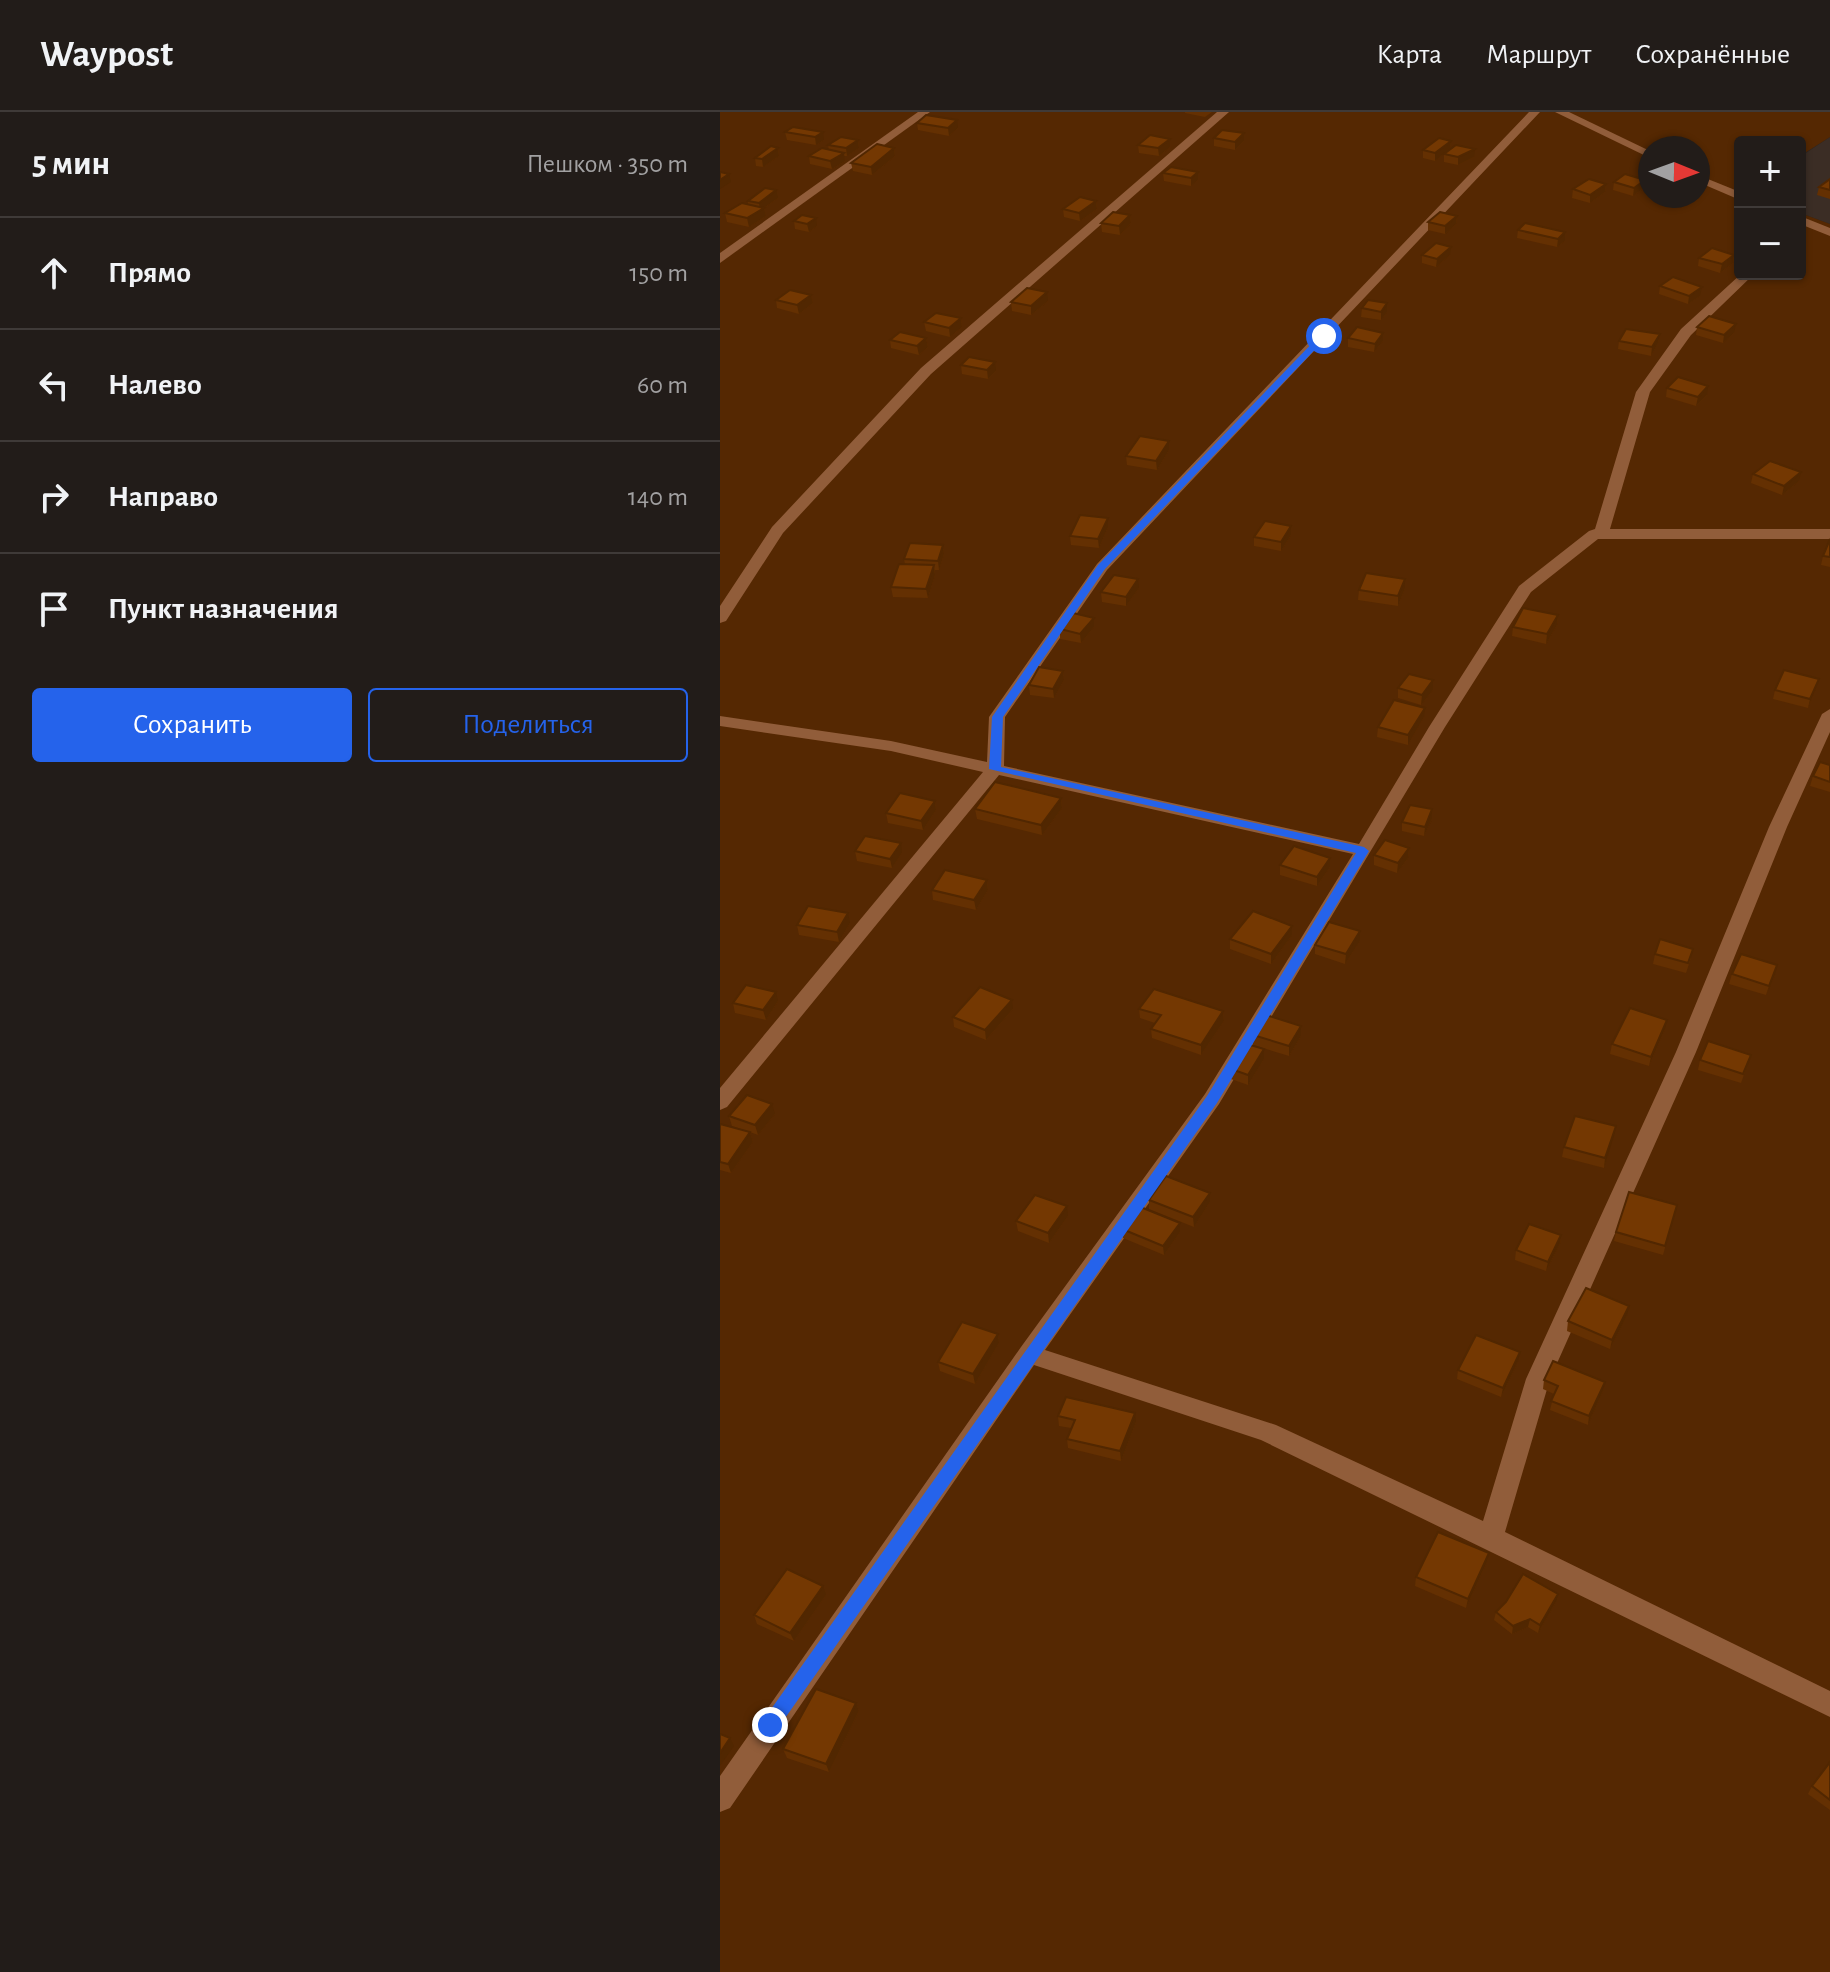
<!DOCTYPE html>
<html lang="ru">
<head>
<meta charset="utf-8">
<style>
	body { margin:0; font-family:"Alegreya Sans",sans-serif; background:#2e2926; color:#f1f3f6 }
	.controls { position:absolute; right:24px; top:24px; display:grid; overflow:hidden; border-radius:8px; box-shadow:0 2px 6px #0004 }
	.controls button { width:72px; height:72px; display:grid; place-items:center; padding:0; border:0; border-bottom:2px solid #3f3a38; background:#221c19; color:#f1f3f6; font:40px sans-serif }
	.compass { position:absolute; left:918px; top:24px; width:72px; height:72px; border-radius:50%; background:#221c19; box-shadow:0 2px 6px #0004; rotate:91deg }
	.stop { position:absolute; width:24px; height:24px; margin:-18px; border:6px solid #2563eb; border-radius:50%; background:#fff }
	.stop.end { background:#2563eb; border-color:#fff; box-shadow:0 2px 8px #0008 }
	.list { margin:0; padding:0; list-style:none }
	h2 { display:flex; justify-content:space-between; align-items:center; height:104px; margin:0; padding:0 32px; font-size:34px }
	h2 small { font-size:26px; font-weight:400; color:#a2a1a2 }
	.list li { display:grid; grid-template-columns:52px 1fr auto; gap:24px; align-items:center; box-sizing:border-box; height:112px; padding:0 32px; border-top:2px solid #3f3a38 }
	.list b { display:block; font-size:30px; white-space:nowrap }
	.list em { font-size:26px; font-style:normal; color:#a2a1a2 }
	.actions { display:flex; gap:16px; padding:24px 32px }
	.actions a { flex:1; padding:18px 0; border:2px solid #2563eb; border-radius:8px; text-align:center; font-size:28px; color:#2563eb }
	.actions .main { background:#2563eb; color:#fff }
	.icon { flex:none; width:44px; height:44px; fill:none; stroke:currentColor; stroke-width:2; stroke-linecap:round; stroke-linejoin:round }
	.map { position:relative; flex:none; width:1110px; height:1860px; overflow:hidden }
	header { display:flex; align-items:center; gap:48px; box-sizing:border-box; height:112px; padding:0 40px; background:#221c19; border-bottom:2px solid #3f3a38 }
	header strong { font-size:38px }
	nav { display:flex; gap:44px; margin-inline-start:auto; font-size:28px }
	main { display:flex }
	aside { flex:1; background:#221c19 }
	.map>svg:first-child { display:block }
	.built { fill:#3b2d25 }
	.green { fill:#552802; fill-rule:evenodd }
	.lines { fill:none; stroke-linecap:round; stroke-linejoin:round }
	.minor { fill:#915d3a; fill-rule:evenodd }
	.wall { fill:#643002 }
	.shaded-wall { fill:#512701 }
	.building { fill:#743802; stroke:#512701; stroke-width:2 }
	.route { fill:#2563eb }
</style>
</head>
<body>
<header>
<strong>Waypost</strong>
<nav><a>Карта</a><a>Маршрут</a><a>Сохранённые</a></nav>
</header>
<main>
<aside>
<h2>5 мин<small>Пешком · 350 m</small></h2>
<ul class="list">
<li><svg class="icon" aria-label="ahead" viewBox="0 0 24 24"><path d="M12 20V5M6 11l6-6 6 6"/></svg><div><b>Прямо</b></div><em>150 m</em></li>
<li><svg class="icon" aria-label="left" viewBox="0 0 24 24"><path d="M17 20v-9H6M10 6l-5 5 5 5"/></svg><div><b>Налево</b></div><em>60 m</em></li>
<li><svg class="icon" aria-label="right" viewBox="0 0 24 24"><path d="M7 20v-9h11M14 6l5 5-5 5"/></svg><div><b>Направо</b></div><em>140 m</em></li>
<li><svg class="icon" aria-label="arrive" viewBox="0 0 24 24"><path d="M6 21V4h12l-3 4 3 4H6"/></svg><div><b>Пункт назначения</b></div></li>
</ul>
<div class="actions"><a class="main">Сохранить</a><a>Поделиться</a></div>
</aside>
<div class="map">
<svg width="1110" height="1860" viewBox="0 0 1110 1860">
	<rect width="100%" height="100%" fill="#2d2621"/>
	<!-- built -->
	<path class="built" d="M1110,25V112L1080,101V45Z"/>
	<!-- green -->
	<path class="green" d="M0,0H1110V25L1080,44V30H1020V162H1080V101L1110,112V1860H0ZM930,36H978V84H930Z"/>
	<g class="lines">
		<!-- minor -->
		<g class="minor">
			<path d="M198,0H210L0,151V141Z"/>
			<path d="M497,0H509L211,262L63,421L6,509L0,511V494L52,415L201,256Z"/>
			<path d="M809,0H820L387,458L285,605L284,654L639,732L709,615L799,474L869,419L875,417L916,280L961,217L1021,162H1034L971,223L930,280L890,417H1110V427H878L811,480L725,615L499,992L325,1238L556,1313L763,1409L806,1267L956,940L1049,715L1102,602L1110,597V620L1067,715L976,940L830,1267L785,1420L1110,1579V1605L541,1328L314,1253L10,1696L0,1700V1664L301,1235L485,982L633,742L279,663L7,995L0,998V976L263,660L171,639L0,614V604L171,629L267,650L269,605L377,452Z"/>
			<path d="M835,0H849L930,39V46Z"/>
			<path d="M978,63L1020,80V88L978,70Z"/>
			<path d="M1080,104L1110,116V124L1080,112Z"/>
		</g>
	</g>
	<!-- wall -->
	<g class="wall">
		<path d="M465,0H492L485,5L465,1Z"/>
		<path d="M197,11L238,16L229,24L198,18Z"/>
		<path d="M73,15L104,28L96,33L67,28L65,20Z"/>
		<path d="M494,26L524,29L515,38L494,34Z"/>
		<path d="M450,27V35L439,44L419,41L418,33Z"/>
		<path d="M138,28L139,36L127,44H124L125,49L112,57L90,52L89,44L109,38L108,33Z"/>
		<path d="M731,29L730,37L715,49L703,46V38Z"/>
		<path d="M58,36L59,44L43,55L36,54L35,46Z"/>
		<path d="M174,36L175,44L152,63L133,59L131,51Z"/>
		<path d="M724,42L754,45L738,53L724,50Z"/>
		<path d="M478,60V68L471,74L444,69L443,61Z"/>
		<path d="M1110,67V87L1097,83L1099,75Z"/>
		<path d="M894,70L924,76L913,84L893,78Z"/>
		<path d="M886,72L885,80L870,91L852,86L853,77Z"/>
		<path d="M58,86L44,96L46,104L29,115L7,110L5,101L28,92V89Z"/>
		<path d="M376,89L377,97L360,109L344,105L343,97Z"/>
		<path d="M410,103L411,111L400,123L382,120L381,111Z"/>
		<path d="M737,104L736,112L725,122L708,118V110Z"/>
		<path d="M74,109L97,114L89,120L75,117Z"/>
		<path d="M798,118L845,129L837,135L797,126Z"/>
		<path d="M702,143H730L716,155L702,151Z"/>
		<path d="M1014,143L1013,151L1000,161L978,154L979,146Z"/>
		<path d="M940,174L980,184L968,192L939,182Z"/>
		<path d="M91,183L93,191L79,202L57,196L56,188Z"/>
		<path d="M328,189L311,203L292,199L291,190Z"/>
		<path d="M642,196L667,200L661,208L641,205Z"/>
		<path d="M241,206L242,215L230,225L206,219L204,210Z"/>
		<path d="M977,215L1014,221L1003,231L976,223Z"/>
		<path d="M663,221V229L654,240L628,235V226Z"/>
		<path d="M940,222L938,231L931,244L898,237L899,229Z"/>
		<path d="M206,226L208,235L199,243L171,236L170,228Z"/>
		<path d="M241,253L276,259L268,267L242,262Z"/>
		<path d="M947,276L987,283L976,294L946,285Z"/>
		<path d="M449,329V338L437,358L407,353L406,344Z"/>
		<path d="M1033,362L1079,369L1062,383L1031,371Z"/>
		<path d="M571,414V423L561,439L534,434V425Z"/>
		<path d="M388,415L379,436L351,433L350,424Z"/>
		<path d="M1110,427V455L1101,453L1103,444Z"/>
		<path d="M223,433L224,442L219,458H215V463L208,486L173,485L171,475L185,452L184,447Z"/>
		<path d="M685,467V476L678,494L638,488L639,478Z"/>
		<path d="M419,476L406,494L382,490L381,480Z"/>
		<path d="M838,503L837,513L826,532L792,524L793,515Z"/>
		<path d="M374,506V515L361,531L340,527V517Z"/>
		<path d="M343,559L344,568L334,586L310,583L309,573Z"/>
		<path d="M1099,567L1096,576L1088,596L1053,587L1055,578Z"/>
		<path d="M713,568V578L701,593L678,586V576Z"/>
		<path d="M704,605L688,633L657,625L658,615Z"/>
		<path d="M1110,653V680L1090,674L1093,664Z"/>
		<path d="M341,686L342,696L322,723L257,707L255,697Z"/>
		<path d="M215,689L216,698L203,718L168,711L166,701Z"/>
		<path d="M712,707L704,724L682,719V710Z"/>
		<path d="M689,736L688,746L677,761L654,753V743Z"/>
		<path d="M135,739L182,741L172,756L137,749Z"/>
		<path d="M610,746V755L597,774L560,763V753Z"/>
		<path d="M267,768L268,778L256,798L213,788L212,778Z"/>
		<path d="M130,811L119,830L79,823L77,813Z"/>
		<path d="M572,814V823L551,852L510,837V827Z"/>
		<path d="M640,819V829L625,852L595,842V833Z"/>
		<path d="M935,842L971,846L966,861L933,852Z"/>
		<path d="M1012,862L1055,863L1046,883L1009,872Z"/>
		<path d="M58,889L46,908L15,901L13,891Z"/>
		<path d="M293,897L266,928L234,915L233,905Z"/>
		<path d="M419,897L503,899L504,909L481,943L432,926L431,917L435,911L420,906Z"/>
		<path d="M581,914V924L569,944L533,933V923Z"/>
		<path d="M945,917L929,954L890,942L892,932Z"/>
		<path d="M1031,943L1021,971L978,958L980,948Z"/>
		<path d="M544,947L528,973L511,967V957Z"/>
		<path d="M55,1002L38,1023L30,1020L33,1030L11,1061L0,1058V1012L30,1020L12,1014L9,1004Z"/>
		<path d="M896,1014L884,1056L842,1045L844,1035Z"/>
		<path d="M429,1088L490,1090L474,1115L429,1097Z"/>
		<path d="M957,1093L943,1143L894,1129L896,1120Z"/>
		<path d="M348,1104L329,1131L298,1119L296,1109Z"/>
		<path d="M460,1111V1120L444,1143L403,1126L402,1117Z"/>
		<path d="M841,1123L840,1132L826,1159L795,1148L796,1138Z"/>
		<path d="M907,1204L890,1237L847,1219L848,1209Z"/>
		<path d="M278,1222L279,1231L255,1272L220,1259L218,1250Z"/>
		<path d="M798,1250L781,1285L737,1267L738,1258Z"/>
		<path d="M824,1268L885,1270L883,1279L868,1313L830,1298L834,1282L823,1277Z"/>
		<path d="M338,1304L416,1310L401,1349L348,1336L347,1327L351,1316L339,1314Z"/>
		<path d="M769,1441L767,1450L746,1496L695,1474L696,1465Z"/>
		<path d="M106,1483L74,1529L37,1512L34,1503Z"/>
		<path d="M836,1490L818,1521L808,1515L792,1522L774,1508L776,1500Z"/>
		<path d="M136,1591L139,1599L109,1660L67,1646L63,1637Z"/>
		<path d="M1110,1650V1698L1088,1682L1092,1674Z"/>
	</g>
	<!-- shaded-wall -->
	<g class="shaded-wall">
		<path d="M237,8L238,16L229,24L228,16Z"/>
		<path d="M103,20L104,28L96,33L95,25Z"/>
		<path d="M524,21V29L515,38V30Z"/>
		<path d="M450,27V35L439,44L438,36Z"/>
		<path d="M138,28L139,36L127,44L126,36Z"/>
		<path d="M731,29L730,37L715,49V41Z"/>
		<path d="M58,36L59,44L43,55L42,47Z"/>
		<path d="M174,36L175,44L152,63L151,55Z"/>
		<path d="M755,37L754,45L738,53V45Z"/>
		<path d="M124,41L125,49L112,57L110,49Z"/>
		<path d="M478,60V68L471,74V66Z"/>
		<path d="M9,62L11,70L0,77V68Z"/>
		<path d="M925,68L924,76L913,84L914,76Z"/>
		<path d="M886,72L885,80L870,91V83Z"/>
		<path d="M56,78L58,86L44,96L46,104L29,115L27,106L40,98L39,91Z"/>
		<path d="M376,89L377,97L360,109L359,101Z"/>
		<path d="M410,103L411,111L400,123L399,114Z"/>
		<path d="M737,104L736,112L725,122V114Z"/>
		<path d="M96,106L97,114L89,120L87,112Z"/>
		<path d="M845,120V129L837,135L838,127Z"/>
		<path d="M731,135L730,143L716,155L717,147Z"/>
		<path d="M1014,143L1013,151L1000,161L1002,152Z"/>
		<path d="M982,175L980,184L968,192L969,184Z"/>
		<path d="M327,180L328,189L311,203V194Z"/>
		<path d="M91,183L93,191L79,202L77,193Z"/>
		<path d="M667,191V200L661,208V200Z"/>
		<path d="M241,206L242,215L230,225L229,216Z"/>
		<path d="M1016,212L1014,221L1003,231L1004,223Z"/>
		<path d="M663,221V229L654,240L655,232Z"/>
		<path d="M940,222L938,231L931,244L932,235Z"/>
		<path d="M206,226L208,235L199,243L197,234Z"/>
		<path d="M275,250L276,259L268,267L267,258Z"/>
		<path d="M988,274L987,283L976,294L978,285Z"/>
		<path d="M449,329V338L437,358L436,349Z"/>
		<path d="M1081,360L1079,369L1062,383L1064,374Z"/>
		<path d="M388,406V415L379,436L378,427Z"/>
		<path d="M571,414V423L561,439V430Z"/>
		<path d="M223,433L224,442L219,458L218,449Z"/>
		<path d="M214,453L215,463L208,486L206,477Z"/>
		<path d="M418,467L419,476L406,494V485Z"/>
		<path d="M685,467V476L678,494V484Z"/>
		<path d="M838,503L837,513L826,532L827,522Z"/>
		<path d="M374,506V515L361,531L360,522Z"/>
		<path d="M343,559L344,568L334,586L333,577Z"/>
		<path d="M1099,567L1096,576L1088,596L1090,587Z"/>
		<path d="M713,568V578L701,593L702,583Z"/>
		<path d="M705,596L704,605L688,633V623Z"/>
		<path d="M341,686L342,696L322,723L321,713Z"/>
		<path d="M215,689L216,698L203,718L201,709Z"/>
		<path d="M712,697V707L704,724L705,715Z"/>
		<path d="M181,731L182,741L172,756L170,747Z"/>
		<path d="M689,736L688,746L677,761L678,751Z"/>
		<path d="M610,746V755L597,774V765Z"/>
		<path d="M267,768L268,778L256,798L254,788Z"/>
		<path d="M128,801L130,811L119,830L117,820Z"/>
		<path d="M572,814V823L551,852V842Z"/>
		<path d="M640,819V829L625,852L626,842Z"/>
		<path d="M1057,853L1055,863L1046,883L1049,874Z"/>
		<path d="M56,880L58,889L46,908L43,898Z"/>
		<path d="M292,888L293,897L266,928L265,918Z"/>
		<path d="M503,899L504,909L481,943V933Z"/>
		<path d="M947,908L945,917L929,954L931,945Z"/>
		<path d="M581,914V924L569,944V934Z"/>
		<path d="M544,937V947L528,973V963Z"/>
		<path d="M52,992L55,1002L38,1023L35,1013Z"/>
		<path d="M896,1014L894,1024L884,1056L885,1046Z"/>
		<path d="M30,1020L33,1030L11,1061L8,1052Z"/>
		<path d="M490,1081V1090L474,1115L473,1105Z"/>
		<path d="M347,1094L348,1104L329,1131L328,1121Z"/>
		<path d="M460,1111V1120L444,1143L443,1134Z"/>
		<path d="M841,1123L840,1132L826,1159L828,1150Z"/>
		<path d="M909,1194L907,1204L890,1237L892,1228Z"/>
		<path d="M278,1222L279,1231L255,1272L253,1262Z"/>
		<path d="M800,1240L798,1250L781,1285L783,1276Z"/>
		<path d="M885,1270L883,1279L868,1313L869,1304Z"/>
		<path d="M415,1301L416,1310L401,1349L400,1339Z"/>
		<path d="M769,1441L767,1450L746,1496L748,1487Z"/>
		<path d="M103,1474L106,1483L74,1529L70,1521Z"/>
		<path d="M838,1482L836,1490L818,1521L820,1513Z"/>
		<path d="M810,1507L808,1515L792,1522L793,1514Z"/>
		<path d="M136,1591L139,1599L109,1660L106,1652Z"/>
		<path d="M10,1626L14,1634L0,1654V1641Z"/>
	</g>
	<!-- building -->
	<g class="building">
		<path d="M206,3L237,8L228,16L197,11Z"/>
		<path d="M73,15L103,20L95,25L65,20Z"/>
		<path d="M502,18L524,21L515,30L494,26Z"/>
		<path d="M430,23L450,27L438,36L418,33Z"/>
		<path d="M121,25L138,28L126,36L108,33Z"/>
		<path d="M719,26L731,29L715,41L703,38Z"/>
		<path d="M157,32L174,36L151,55L131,51Z"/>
		<path d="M736,33L755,37L738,45L724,42Z"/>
		<path d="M51,34L58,36L42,47L35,46Z"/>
		<path d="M102,36L124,41L110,49L89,44Z"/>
		<path d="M451,55L478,60L471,66L443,61Z"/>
		<path d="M0,60L9,62L0,68Z"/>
		<path d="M905,62L925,68L914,76L894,70Z"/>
		<path d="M869,67L886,72L870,83L853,77Z"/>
		<path d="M1110,67V78L1099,75Z"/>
		<path d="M45,76L56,78L39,91L28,89Z"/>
		<path d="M360,85L376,89L359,101L343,97Z"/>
		<path d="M22,91L44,96L27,106L5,101Z"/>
		<path d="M393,100L410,103L399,114L381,111Z"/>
		<path d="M720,100L737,104L725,114L708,110Z"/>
		<path d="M82,103L96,106L87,112L74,109Z"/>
		<path d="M805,111L845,120L838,127L798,118Z"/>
		<path d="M716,131L731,135L717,147L702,143Z"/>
		<path d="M992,136L1014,143L1002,152L979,146Z"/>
		<path d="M953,165L982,175L969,184L940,174Z"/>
		<path d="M307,176L327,180L311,194L291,190Z"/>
		<path d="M70,178L91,183L77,193L56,188Z"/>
		<path d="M648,188L667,191L661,200L642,196Z"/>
		<path d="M216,201L241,206L229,216L204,210Z"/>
		<path d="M989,204L1016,212L1004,223L977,215Z"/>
		<path d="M637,215L663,221L655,232L628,226Z"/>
		<path d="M906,217L940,222L932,235L899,229Z"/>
		<path d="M180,220L206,226L197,234L170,228Z"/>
		<path d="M249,245L275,250L267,258L241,253Z"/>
		<path d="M958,265L988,274L978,285L947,276Z"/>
		<path d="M420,324L449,329L436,349L406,344Z"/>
		<path d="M1050,349L1081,360L1064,374L1033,362Z"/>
		<path d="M360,403L388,406L378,427L350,424Z"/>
		<path d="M545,409L571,414L561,430L534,425Z"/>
		<path d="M1110,427V445L1103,444Z"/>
		<path d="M190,431L223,433L218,449L184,447Z"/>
		<path d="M179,452L214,453L206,477L171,475Z"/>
		<path d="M646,461L685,467L678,484L639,478Z"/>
		<path d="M394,463L418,467L406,485L381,480Z"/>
		<path d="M803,496L838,503L827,522L793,515Z"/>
		<path d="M353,501L374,506L360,522L340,517Z"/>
		<path d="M319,555L343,559L333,577L309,573Z"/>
		<path d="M1064,558L1099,567L1090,587L1055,578Z"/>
		<path d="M689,562L713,568L702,583L678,576Z"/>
		<path d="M674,588L705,596L688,623L658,615Z"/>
		<path d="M1100,650L1110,653V670L1093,664Z"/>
		<path d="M275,670L341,686L321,713L255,697Z"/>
		<path d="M180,681L215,689L201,709L166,701Z"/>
		<path d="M690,693L712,697L705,715L682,710Z"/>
		<path d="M145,724L181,731L170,747L135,739Z"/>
		<path d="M665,728L689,736L678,751L654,743Z"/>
		<path d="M574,734L610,746L597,765L560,753Z"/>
		<path d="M225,758L267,768L254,788L212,778Z"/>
		<path d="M88,794L128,801L117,820L77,813Z"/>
		<path d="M533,799L572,814L551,842L510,827Z"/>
		<path d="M609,810L640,819L626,842L595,833Z"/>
		<path d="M940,827L973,837L968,851L935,842Z"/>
		<path d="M1021,842L1057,853L1049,874L1012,862Z"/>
		<path d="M26,873L56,880L43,898L13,891Z"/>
		<path d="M260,875L292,888L265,918L233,905Z"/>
		<path d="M434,877L503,899L481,933L431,917L441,903L419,897Z"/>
		<path d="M910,896L947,908L931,945L892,932Z"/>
		<path d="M546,903L581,914L569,934L533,923Z"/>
		<path d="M988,929L1031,943L1023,962L980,948Z"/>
		<path d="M527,932L544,937L528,963L511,957Z"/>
		<path d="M27,983L52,992L35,1013L9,1004Z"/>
		<path d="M855,1004L896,1014L885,1046L844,1035Z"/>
		<path d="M0,1012L30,1020L8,1052L0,1050Z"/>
		<path d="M446,1064L490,1081L473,1105L429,1088Z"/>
		<path d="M909,1080L957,1093L945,1134L896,1120Z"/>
		<path d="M315,1083L347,1094L328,1121L296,1109Z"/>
		<path d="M418,1094L460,1111L443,1134L402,1117Z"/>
		<path d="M809,1112L841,1123L828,1150L796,1138Z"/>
		<path d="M866,1176L909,1194L892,1228L848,1209Z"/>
		<path d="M242,1210L278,1222L253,1262L218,1250Z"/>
		<path d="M756,1223L800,1240L783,1276L738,1258Z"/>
		<path d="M833,1249L885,1270L869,1304L831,1289L838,1274L824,1268Z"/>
		<path d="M346,1285L415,1301L400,1339L347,1327L355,1308L338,1304Z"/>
		<path d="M718,1420L769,1441L748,1487L696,1465Z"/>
		<path d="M67,1457L103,1474L70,1521L34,1503Z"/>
		<path d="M803,1462L838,1482L820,1513L810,1507L793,1514L776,1500L786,1490Z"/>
		<path d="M96,1577L136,1591L106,1652L63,1637Z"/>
		<path d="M0,1622L10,1626L0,1641Z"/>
		<path d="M1110,1650V1688L1092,1674Z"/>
	</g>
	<!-- route -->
	<path class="route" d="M601,222L608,224L385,457L283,605L281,655L644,735L649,739L497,991L56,1619L50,1621L44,1619L41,1613L44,1607L487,984L636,741L269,657L272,605L378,453Z"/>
</svg>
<div class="controls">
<button>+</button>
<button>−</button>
</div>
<svg class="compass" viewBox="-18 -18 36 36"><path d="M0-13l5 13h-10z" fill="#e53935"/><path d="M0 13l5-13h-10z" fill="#a2a1a2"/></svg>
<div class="stop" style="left:604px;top:224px"></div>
<div class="stop end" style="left:50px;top:1613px"></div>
</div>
</main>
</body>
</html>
